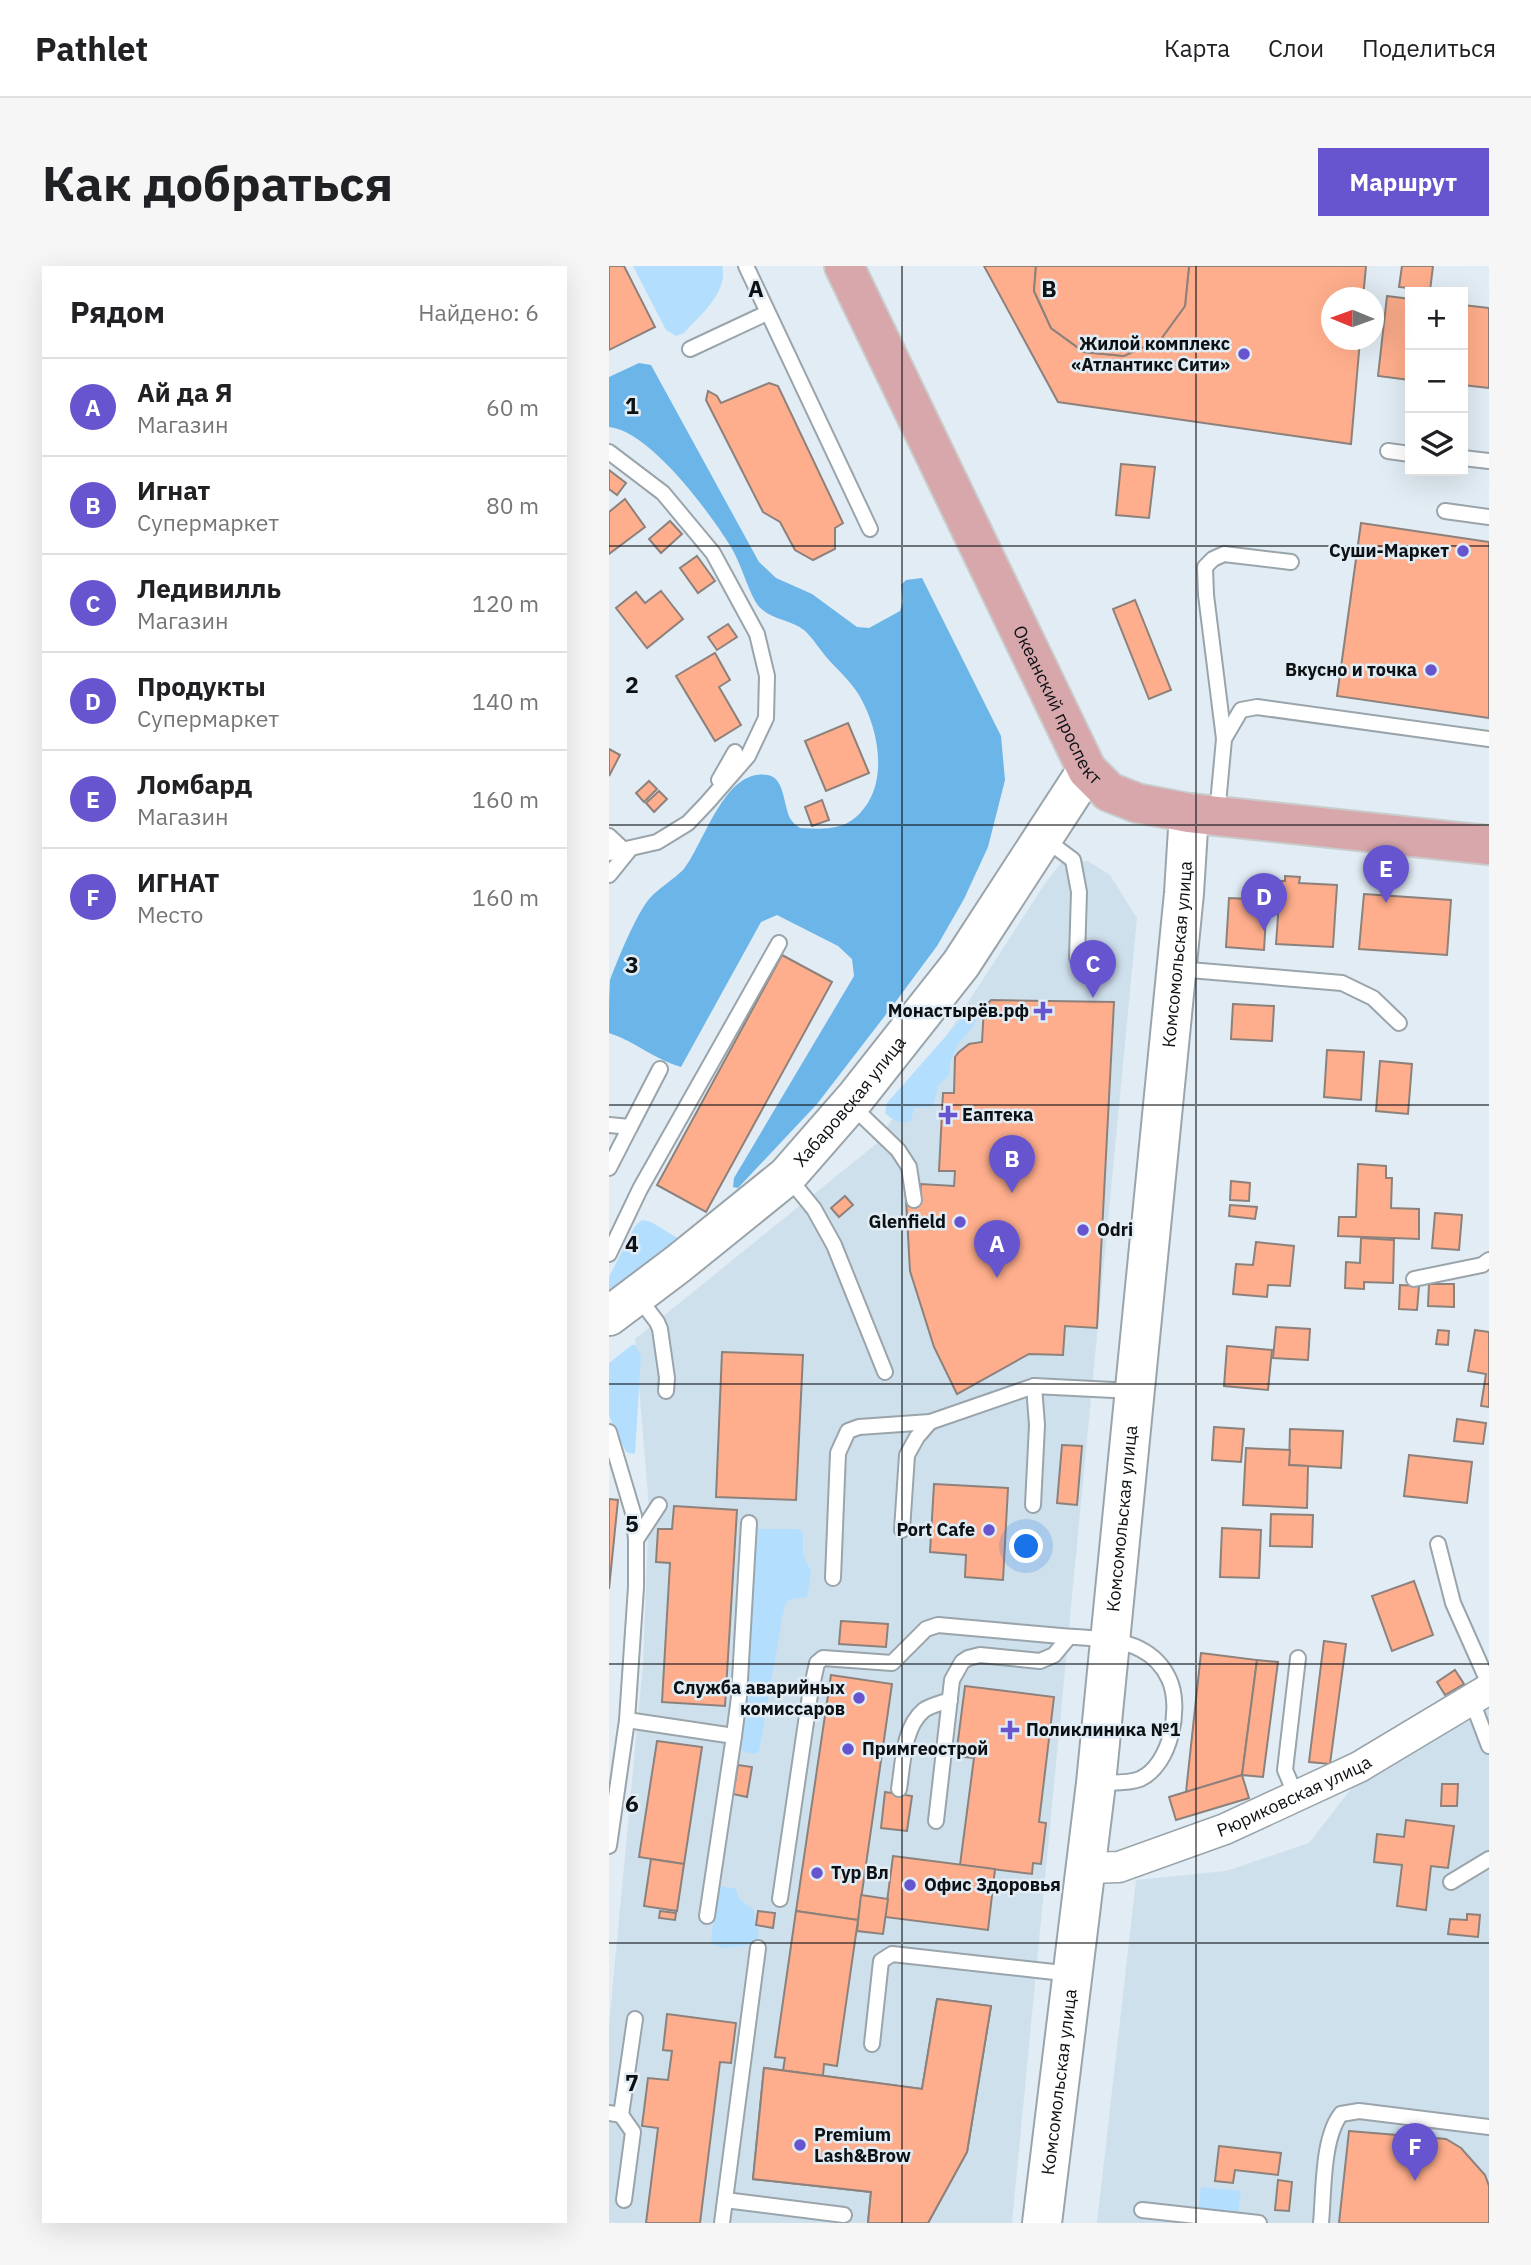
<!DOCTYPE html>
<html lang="ru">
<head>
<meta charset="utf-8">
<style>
	body { margin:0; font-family:"IBM Plex Sans",sans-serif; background:#f6f6f6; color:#202124 }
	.controls { position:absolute; right:21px; top:21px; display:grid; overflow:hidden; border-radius:0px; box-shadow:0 7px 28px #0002 }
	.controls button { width:63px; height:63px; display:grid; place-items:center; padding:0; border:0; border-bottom:2px solid #e0e0e0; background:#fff; color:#202124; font:35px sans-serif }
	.compass { position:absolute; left:712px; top:21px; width:63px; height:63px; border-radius:50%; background:#fff; box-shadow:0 7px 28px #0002; rotate:271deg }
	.you { position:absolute; left:418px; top:1281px; width:24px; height:24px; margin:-18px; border:5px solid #fff; border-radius:50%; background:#1a73e8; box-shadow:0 0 0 10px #1a73e833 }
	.badge { display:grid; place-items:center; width:46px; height:46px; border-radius:50%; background:#6655ce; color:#fff; font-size:23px; font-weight:700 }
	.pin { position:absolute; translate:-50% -58px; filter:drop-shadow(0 2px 4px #0008) }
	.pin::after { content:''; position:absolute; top:37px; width:24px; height:21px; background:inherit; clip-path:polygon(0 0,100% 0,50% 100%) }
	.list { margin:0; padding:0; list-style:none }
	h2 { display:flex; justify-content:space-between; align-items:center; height:91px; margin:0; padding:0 28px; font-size:30px }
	h2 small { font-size:23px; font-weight:400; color:#757577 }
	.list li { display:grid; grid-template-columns:46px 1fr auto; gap:21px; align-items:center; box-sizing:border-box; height:98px; padding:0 28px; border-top:2px solid #e0e0e0 }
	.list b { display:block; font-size:26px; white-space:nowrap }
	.list p { margin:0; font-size:23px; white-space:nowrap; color:#757577 }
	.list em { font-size:23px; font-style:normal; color:#757577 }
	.icon { flex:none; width:38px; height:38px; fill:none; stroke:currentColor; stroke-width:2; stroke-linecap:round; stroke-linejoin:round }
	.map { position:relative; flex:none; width:880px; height:1957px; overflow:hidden; border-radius:0px }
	header { display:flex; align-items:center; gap:42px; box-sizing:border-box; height:98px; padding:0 35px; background:#fff; border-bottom:2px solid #e0e0e0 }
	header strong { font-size:33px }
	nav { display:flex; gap:38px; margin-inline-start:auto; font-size:24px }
	.intro { display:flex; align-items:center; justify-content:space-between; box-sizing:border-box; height:168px; padding:0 42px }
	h1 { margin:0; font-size:49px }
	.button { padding:18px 32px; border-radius:0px; background:#6655ce; color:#fff; font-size:24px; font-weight:700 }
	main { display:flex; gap:42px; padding:0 42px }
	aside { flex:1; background:#fff; border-radius:0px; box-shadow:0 7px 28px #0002 }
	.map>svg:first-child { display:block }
	.built { fill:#cfe0ed }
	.green { fill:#b3defd }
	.forest { fill:#6bb5e8 }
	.building { fill:#feae8c; stroke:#8d817c; stroke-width:2 }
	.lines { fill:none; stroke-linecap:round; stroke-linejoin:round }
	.lane-casing { stroke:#9aa4ab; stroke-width:18 }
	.street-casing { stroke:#9aa4ab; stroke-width:33 }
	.secondary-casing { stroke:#9aa4ab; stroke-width:42 }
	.primary-casing { stroke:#cacbcb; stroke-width:42 }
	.lane { stroke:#fff; stroke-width:14 }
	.street { stroke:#fff; stroke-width:30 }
	.secondary { stroke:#fff; stroke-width:38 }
	.primary { stroke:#d7a7ac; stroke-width:38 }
	.grid { fill:none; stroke:#0d1114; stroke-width:2; stroke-opacity:0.55 }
	.poi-dot { fill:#6655ce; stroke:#e1ecf4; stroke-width:2.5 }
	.labels { text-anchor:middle; stroke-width:5; stroke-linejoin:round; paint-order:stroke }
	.poi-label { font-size:18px; font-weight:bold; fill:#0d1114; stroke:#e1ecf4; text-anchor:end }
	.street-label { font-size:18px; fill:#0d1114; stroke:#e1ecf4 }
	.grid-label { font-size:23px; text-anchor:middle; font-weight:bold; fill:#0d1114; stroke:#e1ecf4; stroke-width:5; stroke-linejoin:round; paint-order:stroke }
</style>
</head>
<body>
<header>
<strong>Pathlet</strong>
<nav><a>Карта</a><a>Слои</a><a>Поделиться</a></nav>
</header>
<div class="intro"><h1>Как добраться</h1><a class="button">Маршрут</a></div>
<main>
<aside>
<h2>Рядом<small>Найдено: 6</small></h2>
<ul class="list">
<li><span class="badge">A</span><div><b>Ай да Я</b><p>Магазин</p></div><em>60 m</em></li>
<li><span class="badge">B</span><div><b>Игнат</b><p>Супермаркет</p></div><em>80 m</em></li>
<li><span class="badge">C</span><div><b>Ледивилль</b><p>Магазин</p></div><em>120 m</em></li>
<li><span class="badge">D</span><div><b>Продукты</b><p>Супермаркет</p></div><em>140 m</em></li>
<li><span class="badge">E</span><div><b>Ломбард</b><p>Магазин</p></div><em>160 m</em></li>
<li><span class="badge">F</span><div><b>ИГНАТ</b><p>Место</p></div><em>160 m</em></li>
</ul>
</aside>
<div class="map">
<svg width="880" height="1957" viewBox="0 0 880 1957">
	<rect width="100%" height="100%" fill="#e1ecf4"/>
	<!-- built -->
	<g class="built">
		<path d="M479,595L501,609L528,652L403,1957H0V1760L34,1398L40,1241L26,1073L267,878L437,616L452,597Z"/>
		<path d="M880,1443V1957H488L527,1614L617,1605L700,1577L749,1514L826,1463Z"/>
	</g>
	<!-- green -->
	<g class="green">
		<path d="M24,0H113C120,26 90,50 75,67L67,70L57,64Z"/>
		<path d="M361,743H368L369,751L365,759L349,778L342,794L340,809L329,820L324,841L305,842L302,855C291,859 285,855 276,847L278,837Z"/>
		<path d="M33,954L42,956L70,973L0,1031V1011L26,960Z"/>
		<path d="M23,1079H26L32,1090L26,1187L24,1188L17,1186L0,1150V1097Z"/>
		<path d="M149,1263H189L194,1267V1288L202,1306L198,1331L179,1334L175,1342L150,1485L146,1488L135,1486L132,1483L139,1435L146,1268Z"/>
		<path d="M110,1620L127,1623L130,1633L145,1644L146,1659L150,1665L149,1675L147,1678L114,1682L102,1678L107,1623Z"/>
		<path d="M592,1921L632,1925L629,1948L589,1944Z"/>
	</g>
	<!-- forest -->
	<path class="forest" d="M30,97L42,99L150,296L167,312L203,328L248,361L260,362L291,345L294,336L292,319L297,314L313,312L392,470L396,514L379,581L355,633L328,680L285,738L208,838L129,922L124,921L125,912L245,710L243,693L229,680L168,649L152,656L72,801C46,794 26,775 0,767C0,751 0,729 1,714C9,693 27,648 41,632C51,621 64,614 74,604C95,579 115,501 159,509C177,512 174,544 183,555C185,558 188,560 191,562C210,563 231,565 247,551C281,521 271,465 250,429C242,416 229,404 219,393C211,384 204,372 195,364C180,352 157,354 146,335C137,318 132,298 122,281C102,248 40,164 0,161V111Z"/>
	<!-- building -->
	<g class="building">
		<path d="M0,0H15L46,61L0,84Z"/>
		<path d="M375,0H427L425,25L442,62L475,86L515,90L552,73L576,40L580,0H757L754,32H722V74H751L742,178L449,136Z"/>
		<path d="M427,0H580L576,40L552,73L515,90L475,86L442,62L425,25Z"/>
		<path d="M793,0H824L821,25L790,21Z"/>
		<path d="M778,30L801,33V114L769,110Z"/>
		<path d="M854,39L880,42V122L854,119Z"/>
		<path d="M160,117L169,120L234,257L226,262V283L204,294L186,284L171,256L154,246L97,134L99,125L108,130L112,137Z"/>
		<path d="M512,198L546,201L540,252L507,249Z"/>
		<path d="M0,204L17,217L8,229L0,223Z"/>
		<path d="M16,233L36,261L0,288V246Z"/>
		<path d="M61,255L73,268L52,287L40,273Z"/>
		<path d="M752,257L880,276V452L728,430Z"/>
		<path d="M88,290L106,315L89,327L71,302Z"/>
		<path d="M52,325L74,353L38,382L7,342L27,326L36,337Z"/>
		<path d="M526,334L562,424L540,433L504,343Z"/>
		<path d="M119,358L128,371L108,384L99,371Z"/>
		<path d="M106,387L121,414L110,421L132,459L106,475L67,410Z"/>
		<path d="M239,457L260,507L217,525L196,475Z"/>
		<path d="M0,483L11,489L0,510Z"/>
		<path d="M40,515L48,523L35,536L27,527Z"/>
		<path d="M50,525L58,533L45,546L37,537Z"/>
		<path d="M213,534L220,554L203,560L196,541Z"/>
		<path d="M676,610L691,611L690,617L728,619L724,681L667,678L670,636L662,635L663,615H676Z"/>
		<path d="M755,628L842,634L838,689L750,683Z"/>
		<path d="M620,632L658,634L655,684L617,681Z"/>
		<path d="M173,689L223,716L97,946L48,919Z"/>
		<path d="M382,734L505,736L488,1062L456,1060L454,1089L420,1088L348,1128L325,1081L301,1005L297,933L311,934L312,918L345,920L346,905H330L334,827H345L346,791L350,786L360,778L373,776L375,742Z"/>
		<path d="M624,738L665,740L663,775L622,773Z"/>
		<path d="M718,784L755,786L752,834L715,831Z"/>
		<path d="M771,795L803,798L799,848L767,845Z"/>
		<path d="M749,898L777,900V912H783L782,942L810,943V973L729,970L730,951H747Z"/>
		<path d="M622,915L641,917L640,935L621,934Z"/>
		<path d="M236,930L244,939L230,951L222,942Z"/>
		<path d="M621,939L648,941L646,953L620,950Z"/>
		<path d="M826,947L853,949L850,984L823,982Z"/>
		<path d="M752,972L785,974L784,1017L755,1016V1023L736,1022L737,996L751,997Z"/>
		<path d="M647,976L685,980L681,1020L659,1019L658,1031L624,1028L627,998L644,999Z"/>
		<path d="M820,1018H845V1041L819,1040Z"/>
		<path d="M791,1019L810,1020L808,1044L790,1043Z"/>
		<path d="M667,1061L701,1063L699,1094L664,1092Z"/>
		<path d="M829,1064L840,1065L839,1079L827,1078Z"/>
		<path d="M866,1064L880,1066V1141L872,1140L877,1108L859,1105Z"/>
		<path d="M618,1080L663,1084L659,1124L615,1120Z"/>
		<path d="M113,1086L194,1089L187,1234L107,1231Z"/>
		<path d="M848,1153L877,1157L874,1178L845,1175Z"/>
		<path d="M605,1161L635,1163L632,1196L603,1194Z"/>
		<path d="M681,1163L734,1165L732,1202L680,1199Z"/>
		<path d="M453,1179L473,1180L468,1239L448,1237Z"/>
		<path d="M637,1182L681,1184L680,1199L699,1200L698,1242L634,1239Z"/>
		<path d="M800,1189L863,1196L858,1237L795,1230Z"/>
		<path d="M325,1218L399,1222L394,1314L356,1311L357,1289L321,1286Z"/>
		<path d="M0,1233L9,1234L0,1323Z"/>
		<path d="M65,1240L128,1244L116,1440L53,1436L61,1297L47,1296L49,1263H63Z"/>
		<path d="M662,1248L704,1249L703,1281L661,1280Z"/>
		<path d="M613,1262L652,1264L650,1312L611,1311Z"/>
		<path d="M805,1315L824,1369L783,1385L763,1330Z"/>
		<path d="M232,1355L279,1358L277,1381L230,1378Z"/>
		<path d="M715,1375L737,1378L721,1498L700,1496Z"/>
		<path d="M592,1387L648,1394L633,1509L577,1526Z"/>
		<path d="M648,1394L669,1396L654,1511L633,1509Z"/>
		<path d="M846,1404L855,1418L836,1429L828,1416Z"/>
		<path d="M222,1409L283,1418L249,1654L187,1645Z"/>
		<path d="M356,1420L445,1431L430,1556L437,1557L432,1598L424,1597L423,1608L351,1599L365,1492L347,1490Z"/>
		<path d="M48,1475L93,1481L75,1598L30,1591Z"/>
		<path d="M129,1499L143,1501L138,1531L124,1528Z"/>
		<path d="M633,1509L640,1532L567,1554L560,1531Z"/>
		<path d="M833,1518H849L848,1540H832Z"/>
		<path d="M276,1526L303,1530L298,1565L272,1562Z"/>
		<path d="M797,1554L845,1560L839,1602L822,1600L817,1644L788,1640L793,1599L765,1596L768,1568L795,1571Z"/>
		<path d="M284,1590L386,1603L379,1664L276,1651Z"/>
		<path d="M42,1593L75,1598L68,1645L35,1640Z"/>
		<path d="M252,1629L279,1633L274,1668L248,1665Z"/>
		<path d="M51,1645L67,1647L66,1654L50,1652Z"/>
		<path d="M149,1645L166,1647L164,1662L147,1659Z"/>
		<path d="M187,1645L249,1654L228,1800L215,1798L214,1810L174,1805L176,1792L166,1791Z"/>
		<path d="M858,1648L871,1649L869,1671L839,1668L841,1653L858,1654Z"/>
		<path d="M328,1733L382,1740L358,1886L319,1957H259L262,1926L144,1913L155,1802L313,1823Z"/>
		<path d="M328,1733L382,1740L358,1886L319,1957H259L262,1926L144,1913L155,1802L313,1823Z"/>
		<path d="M58,1748L127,1757L122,1797L111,1796L91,1957H37L49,1862L33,1860L39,1812L59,1814L63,1785L54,1784Z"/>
		<path d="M740,1865L837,1873L852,1882L876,1909L880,1920V1957H730Z"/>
		<path d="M610,1880L672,1887L669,1909L626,1904L624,1917L606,1915Z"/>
		<path d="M669,1914L683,1916L680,1945L666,1944Z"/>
	</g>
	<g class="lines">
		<defs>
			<g id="lane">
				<path d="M137,0L261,263"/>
				<path d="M81,83L158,47"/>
				<path d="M779,185L801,188"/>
				<path d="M0,186L54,227L104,287L148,368L158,410L157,452L139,490L98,537L79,557L48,576L0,587"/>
				<path d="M854,192L880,195"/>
				<path d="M836,245L880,251"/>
				<path d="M615,473L632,444L648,441L880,473"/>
				<path d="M110,514L126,486"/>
				<path d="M608,549L615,473L597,329L596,301L604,293L615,288L682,296"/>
				<path d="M0,570L15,584"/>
				<path d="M436,573L464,594L470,626L468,692"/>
				<path d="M0,609L21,583"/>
				<path d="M569,703L733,717L764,732L790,757"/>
				<path d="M241,838L289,884L300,901L305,934"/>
				<path d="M0,859L21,861L0,902"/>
				<path d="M21,861L51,803"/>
				<path d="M179,911L205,943L225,979L276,1106"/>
				<path d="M0,988L31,923L170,677"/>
				<path d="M805,1013L873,999L880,994"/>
				<path d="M29,1031L48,1056L51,1063L58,1112L57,1125"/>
				<path d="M0,1166L25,1250L27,1274V1321L18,1454L0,1580"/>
				<path d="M424,1239L428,1159L425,1120"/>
				<path d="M293,1264L298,1189L308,1171L321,1156"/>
				<path d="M27,1274L50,1239"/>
				<path d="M829,1278L844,1337L880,1418"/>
				<path d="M224,1312L229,1187L239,1165L250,1161L321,1156L425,1120L524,1125"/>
				<path d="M863,1435L880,1480"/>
				<path d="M18,1454L125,1470L130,1431L140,1257"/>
				<path d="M290,1523C294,1498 294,1461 315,1444C322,1439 333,1437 341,1434"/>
				<path d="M687,1530L676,1504L689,1392"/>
				<path d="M327,1555L343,1414L353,1396L359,1392L371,1389L431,1395L445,1389L460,1371"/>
				<path d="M842,1616L880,1593"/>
				<path d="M171,1633L201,1429L208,1397L214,1392L283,1397L317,1363L329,1359C370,1363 411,1366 452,1370C474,1372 511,1372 531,1383C543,1389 554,1400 560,1413C573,1441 562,1499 531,1513C519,1518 502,1516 489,1517"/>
				<path d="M98,1650L125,1470"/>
				<path d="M263,1778L272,1695L283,1688L463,1708"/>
				<path d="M0,1847L12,1849L24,1866L15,1934"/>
				<path d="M12,1849L26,1753"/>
				<path d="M116,1934L235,1949"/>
				<path d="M533,1944L650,1957"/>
				<path d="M113,1957L149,1682"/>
				<path d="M712,1957C715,1926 713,1872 732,1848L750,1845L880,1861"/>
			</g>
			<g id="street">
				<path id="s1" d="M477,1602L510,1601L616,1563L750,1501L880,1423"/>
			</g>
			<g id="secondary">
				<path id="s2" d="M0,1050L69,998L178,910L247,831L352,698L478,504"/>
				<path id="s3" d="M433,1957L487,1517L575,627L580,547"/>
			</g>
			<g id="primary">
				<path id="s4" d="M235,0L478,504L500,526L528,537L580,547L880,579"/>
			</g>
		</defs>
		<!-- lane casing -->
		<use href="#lane" class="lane-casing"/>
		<!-- street casing -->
		<use href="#street" class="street-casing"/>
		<!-- secondary casing -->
		<use href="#secondary" class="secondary-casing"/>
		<!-- primary casing -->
		<use href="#primary" class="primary-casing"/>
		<!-- lane -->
		<use href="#lane" class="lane"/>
		<!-- street -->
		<use href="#street" class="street"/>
		<!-- secondary -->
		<use href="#secondary" class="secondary"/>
		<!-- primary -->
		<use href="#primary" class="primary"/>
	</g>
	<!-- grid -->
	<path class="grid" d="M293,0V1957M587,0V1957M0,280H880M0,559H880M0,839H880M0,1118H880M0,1398H880M0,1677H880"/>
	<!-- markers -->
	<g class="poi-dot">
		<circle cx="635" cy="88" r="7"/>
		<circle cx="854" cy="285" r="7"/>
		<circle cx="822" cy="404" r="7"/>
		<path d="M430.5 734.5h7v7h7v7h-7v7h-7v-7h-7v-7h7z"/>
		<path d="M335.5 838.5h7v7h7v7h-7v7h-7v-7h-7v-7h7z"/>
		<circle cx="351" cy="956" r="7"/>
		<circle cx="474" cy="964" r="7"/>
		<circle cx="380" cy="1264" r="7"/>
		<circle cx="250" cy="1432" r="7"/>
		<path d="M397.5 1453.5h7v7h7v7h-7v7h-7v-7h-7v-7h7z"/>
		<circle cx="239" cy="1483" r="7"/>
		<circle cx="208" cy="1607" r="7"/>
		<circle cx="301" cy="1619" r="7"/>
		<circle cx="191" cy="1879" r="7"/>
	</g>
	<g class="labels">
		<!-- poi labels -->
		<g class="poi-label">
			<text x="621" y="84">Жилой комплекс<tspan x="621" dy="21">«Атлантикс Сити»</tspan></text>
			<text x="840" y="291">Суши-Маркет</text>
			<text x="808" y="410">Вкусно и точка</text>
			<text x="420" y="751">Монастырёв.рф</text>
			<text x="353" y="855" text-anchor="start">Еаптека</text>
			<text x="337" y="962">Glenfield</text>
			<text x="488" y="970" text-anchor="start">Odri</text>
			<text x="366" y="1270">Port Cafe</text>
			<text x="236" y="1428">Служба аварийных<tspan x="236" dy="21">комиссаров</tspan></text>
			<text x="417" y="1470" text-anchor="start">Поликлиника №1</text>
			<text x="253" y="1489" text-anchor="start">Примгеострой</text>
			<text x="222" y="1613" text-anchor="start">Тур Вл</text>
			<text x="315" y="1625" text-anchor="start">Офис Здоровья</text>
			<text x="205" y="1875" text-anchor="start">Premium<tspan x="205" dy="21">Lash&amp;Brow</tspan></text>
		</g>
		<!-- street labels -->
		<g class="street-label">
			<text dy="6" stroke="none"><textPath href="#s4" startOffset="488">Океанский проспект</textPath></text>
			<text dy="6" stroke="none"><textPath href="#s3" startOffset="1276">Комсомольская улица</textPath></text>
			<text dy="6" stroke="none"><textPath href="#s2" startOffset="324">Хабаровская улица</textPath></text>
			<text dy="6" stroke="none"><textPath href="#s3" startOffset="709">Комсомольская улица</textPath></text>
			<text dy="6" stroke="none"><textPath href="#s1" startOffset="222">Рюриковская улица</textPath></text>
			<text dy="6" stroke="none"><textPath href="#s3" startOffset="142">Комсомольская улица</textPath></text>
		</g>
	</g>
	<g class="grid-label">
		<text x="147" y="31">A</text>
		<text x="440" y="31">B</text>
		<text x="23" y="148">1</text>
		<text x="23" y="427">2</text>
		<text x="23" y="707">3</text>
		<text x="23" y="986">4</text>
		<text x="23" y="1266">5</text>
		<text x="23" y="1546">6</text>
		<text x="23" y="1825">7</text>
	</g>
</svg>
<div class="controls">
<button>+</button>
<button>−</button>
<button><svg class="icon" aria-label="layers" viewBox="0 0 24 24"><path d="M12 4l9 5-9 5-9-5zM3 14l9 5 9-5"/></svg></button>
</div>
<svg class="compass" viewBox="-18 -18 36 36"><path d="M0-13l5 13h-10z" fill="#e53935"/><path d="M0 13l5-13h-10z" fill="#757577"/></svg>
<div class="you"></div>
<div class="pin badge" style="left:388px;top:1012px">A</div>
<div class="pin badge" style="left:403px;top:927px">B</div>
<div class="pin badge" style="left:484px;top:732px">C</div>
<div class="pin badge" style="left:655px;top:665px">D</div>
<div class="pin badge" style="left:777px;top:637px">E</div>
<div class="pin badge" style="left:806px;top:1915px">F</div>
</div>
</main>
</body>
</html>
